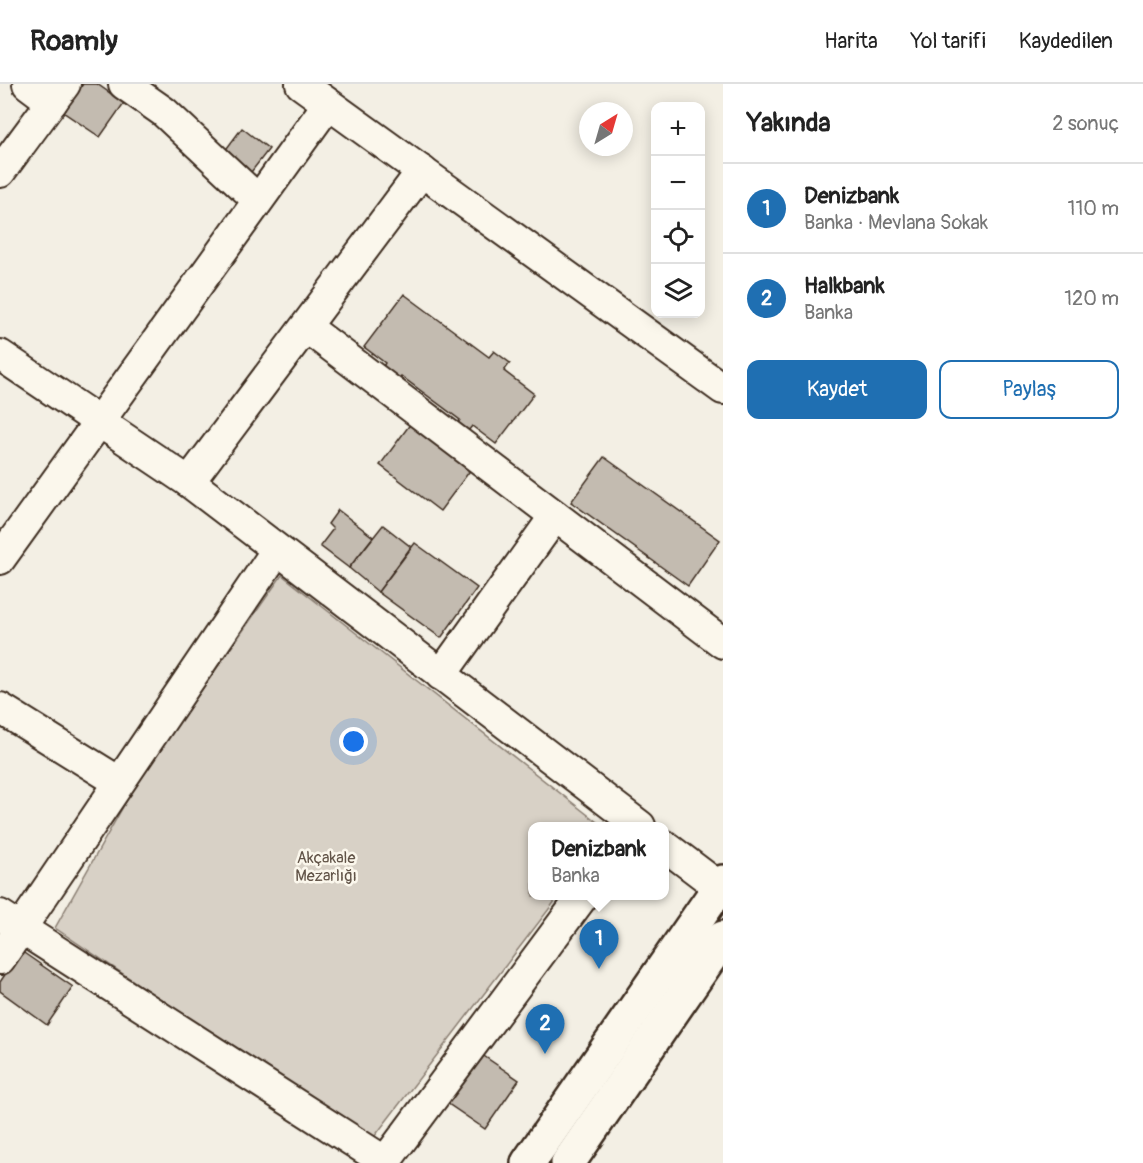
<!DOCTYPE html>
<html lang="tr">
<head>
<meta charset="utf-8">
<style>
	body { margin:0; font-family:Pangolin,sans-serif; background:#f2f2f2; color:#222 }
	.controls { position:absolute; right:18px; top:18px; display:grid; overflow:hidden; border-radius:12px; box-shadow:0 3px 15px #0003 }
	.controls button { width:54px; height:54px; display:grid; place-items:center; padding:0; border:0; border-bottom:2px solid #e0e0e0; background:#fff; color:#222; font:30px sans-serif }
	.compass { position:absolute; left:579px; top:18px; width:54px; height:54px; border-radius:50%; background:#fff; box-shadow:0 3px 15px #0003; rotate:37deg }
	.you { position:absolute; left:354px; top:658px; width:21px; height:21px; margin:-15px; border:4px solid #fff; border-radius:50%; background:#1a73e8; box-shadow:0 0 0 9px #1a73e833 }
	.badge { display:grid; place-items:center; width:39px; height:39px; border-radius:50%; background:#1f6fb2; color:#fff; font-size:20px; font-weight:700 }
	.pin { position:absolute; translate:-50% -50px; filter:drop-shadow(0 2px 3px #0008) }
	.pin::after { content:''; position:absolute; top:32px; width:21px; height:18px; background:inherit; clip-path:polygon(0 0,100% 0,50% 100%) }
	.popup { position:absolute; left:528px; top:738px; width:141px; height:78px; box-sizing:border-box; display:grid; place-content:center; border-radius:12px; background:#fff; filter:drop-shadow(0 2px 4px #0005); font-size:20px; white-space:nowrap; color:#767676 }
	.popup b { font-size:22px; color:#222 }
	.popup::after { content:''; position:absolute; left:50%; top:100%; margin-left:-12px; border:12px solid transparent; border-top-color:#fff }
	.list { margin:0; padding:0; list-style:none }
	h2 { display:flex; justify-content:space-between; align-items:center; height:78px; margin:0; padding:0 24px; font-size:26px }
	h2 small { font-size:20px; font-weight:400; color:#767676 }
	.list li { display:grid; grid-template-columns:39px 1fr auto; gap:18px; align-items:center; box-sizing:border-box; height:90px; padding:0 24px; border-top:2px solid #e0e0e0 }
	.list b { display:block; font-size:22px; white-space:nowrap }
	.list p { margin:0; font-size:20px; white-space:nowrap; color:#767676 }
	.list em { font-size:20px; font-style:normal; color:#767676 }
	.actions { display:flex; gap:12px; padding:18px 24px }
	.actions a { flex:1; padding:14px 0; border:2px solid #1f6fb2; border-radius:12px; text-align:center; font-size:21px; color:#1f6fb2 }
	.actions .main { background:#1f6fb2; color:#fff }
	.icon { flex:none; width:33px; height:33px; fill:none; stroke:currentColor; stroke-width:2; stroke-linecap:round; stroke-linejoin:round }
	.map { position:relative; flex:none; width:723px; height:1079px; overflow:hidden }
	header { display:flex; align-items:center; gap:36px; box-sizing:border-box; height:84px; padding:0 30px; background:#fff; border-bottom:2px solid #e0e0e0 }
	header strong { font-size:28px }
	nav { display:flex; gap:33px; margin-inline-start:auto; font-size:21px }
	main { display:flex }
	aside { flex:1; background:#fff }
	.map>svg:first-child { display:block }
	.green { fill:#d8d1c6; stroke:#8a7e72; stroke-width:1.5 }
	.building { fill:#c3bbb0; stroke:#3b2a1e; stroke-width:1.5 }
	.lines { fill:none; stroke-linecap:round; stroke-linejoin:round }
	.minor-casing { stroke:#3b2a1e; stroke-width:34 }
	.major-casing { stroke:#3b2a1e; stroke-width:38 }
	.minor { stroke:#fbf7ec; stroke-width:30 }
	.major { stroke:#fbf7ec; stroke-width:33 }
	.labels { text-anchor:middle; stroke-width:5; stroke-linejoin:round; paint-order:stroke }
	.park-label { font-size:16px; fill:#625448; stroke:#fbf7ec }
</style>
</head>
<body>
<header>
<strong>Roamly</strong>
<nav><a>Harita</a><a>Yol tarifi</a><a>Kaydedilen</a></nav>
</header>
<main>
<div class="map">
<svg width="723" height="1079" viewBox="0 0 723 1079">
	<rect width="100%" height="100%" fill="#f3efe4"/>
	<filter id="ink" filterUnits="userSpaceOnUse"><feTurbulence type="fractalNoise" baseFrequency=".0167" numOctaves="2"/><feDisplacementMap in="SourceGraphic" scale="12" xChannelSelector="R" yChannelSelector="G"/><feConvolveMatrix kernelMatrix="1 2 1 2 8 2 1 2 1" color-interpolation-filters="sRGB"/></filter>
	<g filter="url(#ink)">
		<!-- green -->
		<path class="green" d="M282,491L602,742H533V812H559L371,1057L55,844L137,698Z"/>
		<!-- building -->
		<g class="building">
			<path d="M83,0H97L124,19L100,53L63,28Z"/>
			<path d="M242,44L269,65L248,92L221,72Z"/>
			<path d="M404,210L489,273L494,267L510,279L504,287L534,310L496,360L472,342L468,347L457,340L460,336L401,292L397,296L382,284L385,279L364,263Z"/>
			<path d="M411,339L472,384L440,427L380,381Z"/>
			<path d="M604,373L720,456L688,502L571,418Z"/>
			<path d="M338,426L373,453L349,484L320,462L333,445L328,440Z"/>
			<path d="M383,441L411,463L378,508L349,484Z"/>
			<path d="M415,459L477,504L441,554L378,508Z"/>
			<path d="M21,867L73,903L47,941L0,907V898Z"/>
			<path d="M475,966L519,996L485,1045L441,1015Z"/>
		</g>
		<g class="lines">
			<defs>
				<g id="minor">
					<path d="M28,0L52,18"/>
					<path d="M124,0L164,28L258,116"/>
					<path d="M301,0L723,305"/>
					<path d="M0,88L65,0"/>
					<path d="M306,243L723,559"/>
					<path d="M0,271L189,398L640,742"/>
					<path d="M189,398L422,87"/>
					<path d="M0,475L328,20"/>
					<path d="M441,591L555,432"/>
					<path d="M0,624L119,698"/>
					<path d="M665,762L723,806"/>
					<path d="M0,831L387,1079"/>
					<path d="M0,875L277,466"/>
					<path d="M385,1078L583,812"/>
				</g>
				<g id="major">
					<path d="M528,1079L723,798"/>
					<path d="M568,1079L723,854"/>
				</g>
			</defs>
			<!-- minor casing -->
			<use href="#minor" class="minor-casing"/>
			<!-- major casing -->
			<use href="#major" class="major-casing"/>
			<!-- minor -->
			<use href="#minor" class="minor"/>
			<!-- major -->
			<use href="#major" class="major"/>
		</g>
	</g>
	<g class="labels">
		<!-- park labels -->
		<g class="park-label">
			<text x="326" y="779">Akçakale<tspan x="326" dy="18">Mezarlığı</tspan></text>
		</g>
	</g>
</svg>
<div class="controls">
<button>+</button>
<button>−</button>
<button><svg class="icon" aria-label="locate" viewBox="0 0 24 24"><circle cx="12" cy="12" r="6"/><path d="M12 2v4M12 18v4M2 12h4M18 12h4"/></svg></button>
<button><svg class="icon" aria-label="layers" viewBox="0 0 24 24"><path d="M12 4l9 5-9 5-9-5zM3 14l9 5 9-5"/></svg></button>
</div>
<svg class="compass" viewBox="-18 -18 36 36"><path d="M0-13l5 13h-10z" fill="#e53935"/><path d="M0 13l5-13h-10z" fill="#767676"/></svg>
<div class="you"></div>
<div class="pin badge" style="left:599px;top:885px">1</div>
<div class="popup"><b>Denizbank</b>Banka</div>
<div class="pin badge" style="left:545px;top:970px">2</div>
</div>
<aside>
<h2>Yakında<small>2 sonuç</small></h2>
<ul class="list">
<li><span class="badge">1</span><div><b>Denizbank</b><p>Banka · Mevlana Sokak</p></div><em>110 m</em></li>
<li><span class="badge">2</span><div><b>Halkbank</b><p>Banka</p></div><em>120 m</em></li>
</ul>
<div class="actions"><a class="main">Kaydet</a><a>Paylaş</a></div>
</aside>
</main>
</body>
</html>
